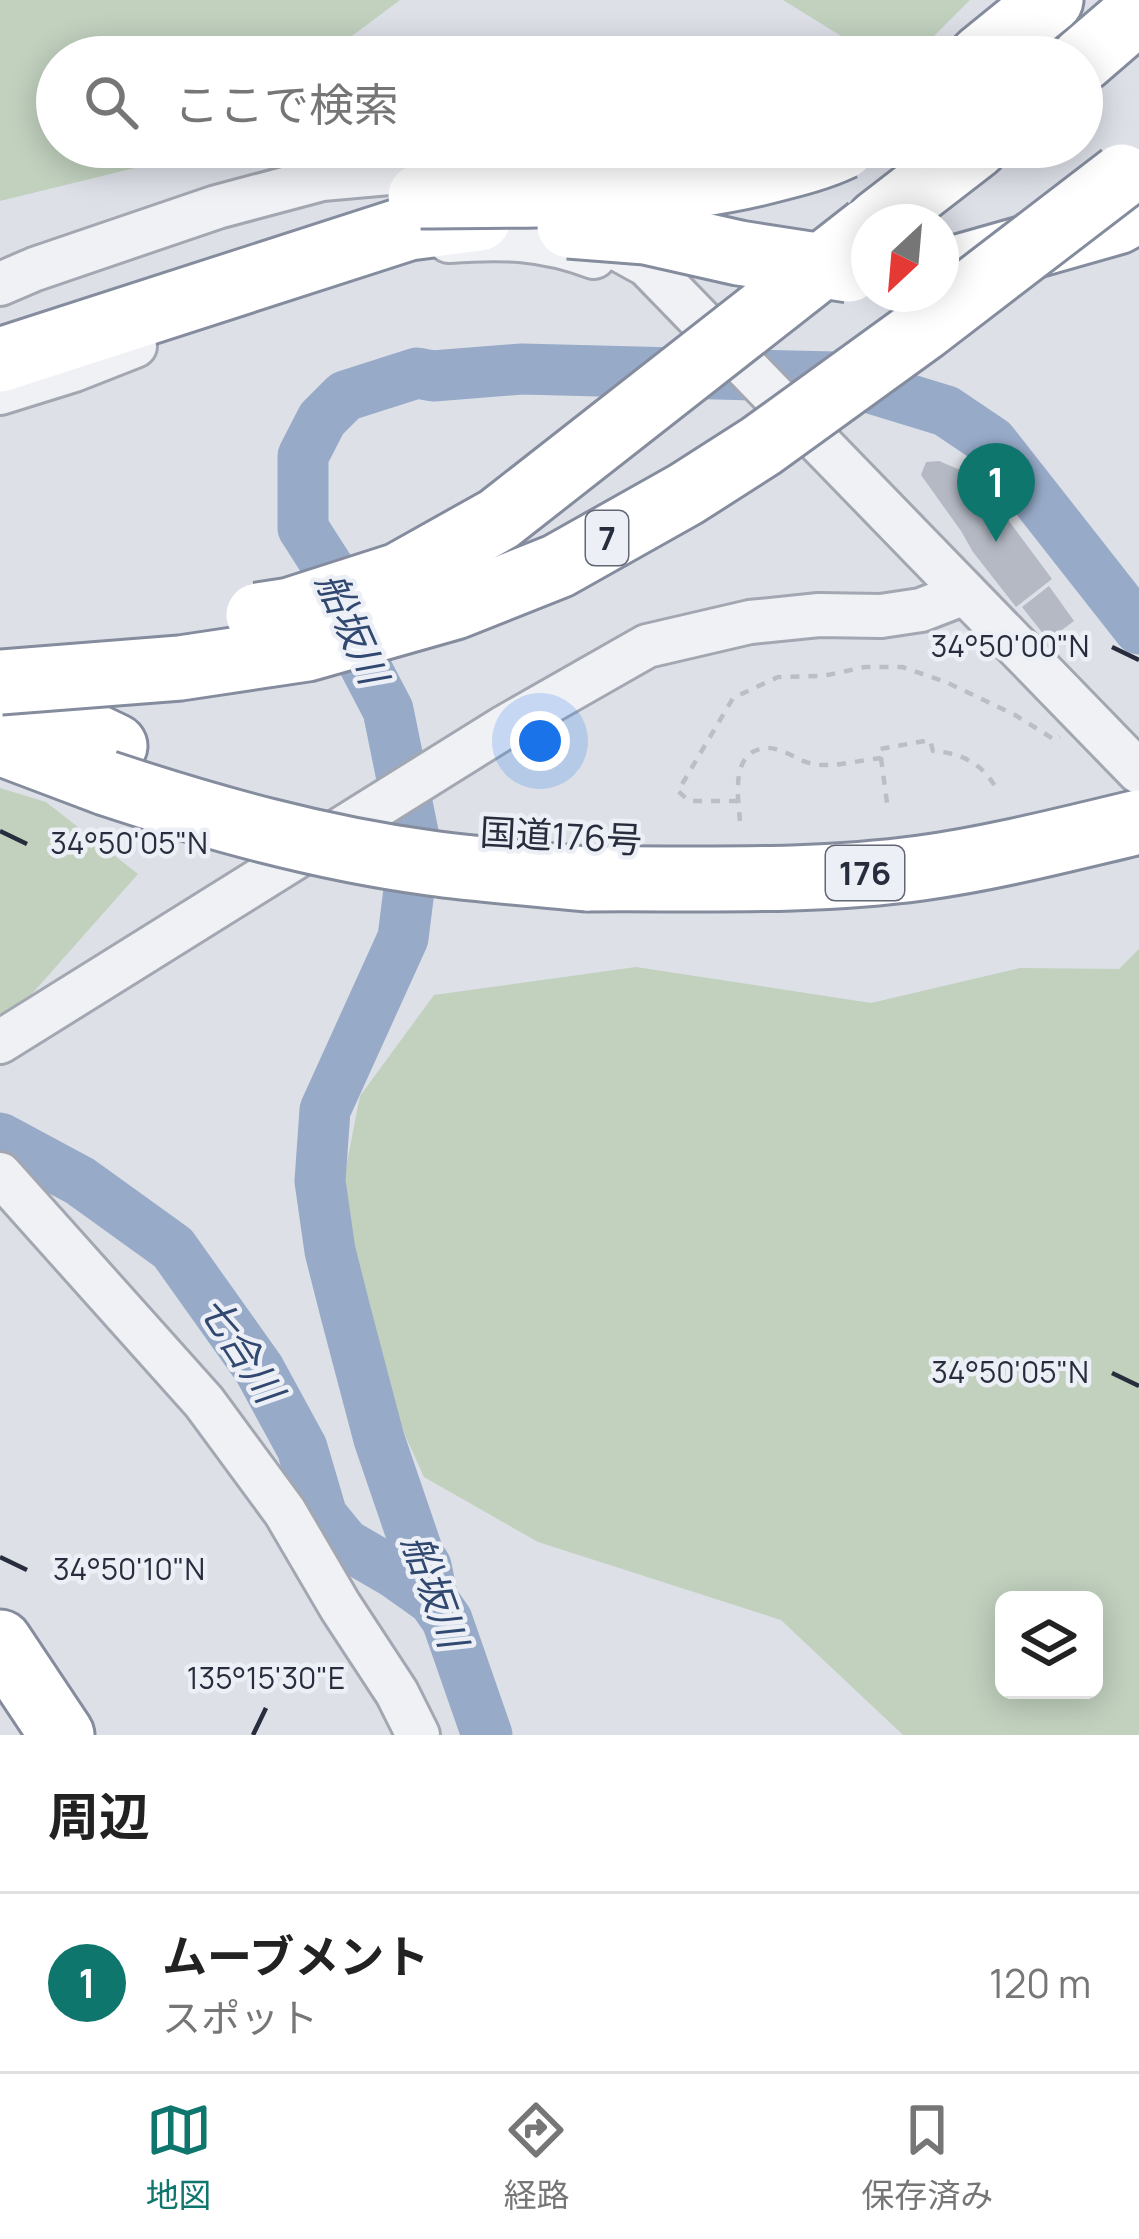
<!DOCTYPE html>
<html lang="ja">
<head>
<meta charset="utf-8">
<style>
	body { margin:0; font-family:Manrope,"Noto Sans JP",sans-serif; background:#f2f2f2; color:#222 }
	.controls { position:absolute; right:36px; bottom:36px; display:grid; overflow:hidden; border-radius:18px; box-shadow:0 6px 30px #0003 }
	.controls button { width:108px; height:108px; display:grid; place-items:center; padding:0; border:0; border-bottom:3px solid #e0e0e0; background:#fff; color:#222; font:60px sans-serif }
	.compass { position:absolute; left:851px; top:204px; width:108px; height:108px; border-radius:50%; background:#fff; box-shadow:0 6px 30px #0003; rotate:206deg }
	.you { position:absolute; left:540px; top:741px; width:42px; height:42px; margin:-30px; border:9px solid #fff; border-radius:50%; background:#1a73e8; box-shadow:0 0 0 18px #1a73e833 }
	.badge { display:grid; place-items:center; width:78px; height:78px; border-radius:50%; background:#0f766e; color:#fff; font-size:39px; font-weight:700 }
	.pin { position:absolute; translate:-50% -99px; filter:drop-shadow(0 3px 6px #0008) }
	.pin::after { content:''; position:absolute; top:63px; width:42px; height:36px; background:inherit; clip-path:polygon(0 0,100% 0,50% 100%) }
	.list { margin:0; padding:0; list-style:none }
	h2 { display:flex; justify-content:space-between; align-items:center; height:156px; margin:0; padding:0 48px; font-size:51px }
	h2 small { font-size:39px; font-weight:400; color:#767676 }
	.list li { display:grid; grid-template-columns:78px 1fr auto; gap:36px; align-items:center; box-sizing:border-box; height:180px; padding:0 48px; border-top:3px solid #e0e0e0 }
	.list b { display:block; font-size:45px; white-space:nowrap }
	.list p { margin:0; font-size:39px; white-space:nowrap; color:#767676 }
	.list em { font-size:39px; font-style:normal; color:#767676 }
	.icon { flex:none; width:66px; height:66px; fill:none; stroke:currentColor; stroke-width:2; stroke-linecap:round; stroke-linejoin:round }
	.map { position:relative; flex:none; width:1139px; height:1735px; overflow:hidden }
	.search { position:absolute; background:#fff; box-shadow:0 6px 30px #0003; left:36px; right:36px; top:36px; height:132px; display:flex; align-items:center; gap:30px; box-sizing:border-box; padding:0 42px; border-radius:66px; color:#767676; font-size:45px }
	.sheet { height:336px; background:#fff }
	nav { display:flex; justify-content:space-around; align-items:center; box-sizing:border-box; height:168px; border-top:3px solid #e0e0e0; background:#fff; font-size:33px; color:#767676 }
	nav a { display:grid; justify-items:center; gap:6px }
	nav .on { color:#0f766e }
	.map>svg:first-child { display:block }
	.green { fill:#c1d1be; fill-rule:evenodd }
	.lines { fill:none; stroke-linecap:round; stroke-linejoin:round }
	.river { stroke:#97aac8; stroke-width:51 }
	.building { fill:#b4b9c4 }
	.minor-casing { stroke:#a3a7b1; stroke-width:48 }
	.highway-casing { stroke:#848c9e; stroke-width:69 }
	.path { stroke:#bcbec5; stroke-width:4.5; stroke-dasharray:9 9; stroke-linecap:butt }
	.minor { stroke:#f0f1f5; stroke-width:42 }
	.highway { stroke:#fff; stroke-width:63 }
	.highway-bridge-casing { stroke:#848c9e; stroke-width:69; stroke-linecap:butt }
	.highway-bridge { stroke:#fff; stroke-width:63 }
	.ticks { fill:none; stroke:#272d3d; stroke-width:4.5 }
	.labels { text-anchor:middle; stroke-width:9; stroke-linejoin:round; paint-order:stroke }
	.shield { fill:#eceff5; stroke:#626774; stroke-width:3 }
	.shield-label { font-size:33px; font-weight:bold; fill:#272d3d }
	.street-label { font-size:36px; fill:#272d3d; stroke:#eceff5 }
	.water-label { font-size:39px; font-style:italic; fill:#314871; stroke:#eceff5 }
	.ticks-label { font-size:30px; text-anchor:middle; fill:#272d3d; stroke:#eceff5; stroke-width:9; stroke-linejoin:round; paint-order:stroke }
</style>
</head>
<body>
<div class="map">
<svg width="1139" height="1735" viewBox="0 0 1139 1735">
	<rect width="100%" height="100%" fill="#dde0e7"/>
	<!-- green -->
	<g class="green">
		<path d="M0,0H400L324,57H57V147H203L196,153L0,201Z"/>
		<path d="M783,0H970L913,57H875Z"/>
		<path d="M0,788L46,802L138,874L30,996L0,1014Z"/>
		<path d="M1139,949V1735H903L781,1620L538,1542L424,1477L327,1264L360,1096L434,995L636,967L871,1003L1020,968L1119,969ZM1094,1600V1690H1004V1600Z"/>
	</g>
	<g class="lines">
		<!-- river -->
		<g class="river">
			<path d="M0,1138L80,1181L173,1248L259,1369L302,1448L322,1516L345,1544L395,1573L433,1600"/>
			<path d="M487,1735L447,1620L433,1600L426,1566L419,1556L379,1439L346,1314L330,1251L320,1181L325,1110L403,938L415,842L388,710L365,666L333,575L303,528V456L322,419L345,396L417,373L433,376L522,369L835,377L946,411L992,442L1139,629"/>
		</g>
	</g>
	<!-- building -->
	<g class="building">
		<path d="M939,461L965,472L1003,513L1052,579L1016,607L973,552L961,531L921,475L926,462Z"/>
		<path d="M1049,586L1074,621L1048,640L1022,607Z"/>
	</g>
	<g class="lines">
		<defs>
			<g id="minor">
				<path d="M594,236L647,265L1139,772"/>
				<path d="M449,241C503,237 543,238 594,257"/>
				<path d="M0,284L35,269L217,207L322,179L400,172L455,176"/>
				<path d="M0,393L74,370L135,346"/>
				<path d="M0,1042L503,728L647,646L750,622L819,615L881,616L921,610L965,593"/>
				<path d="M0,1174L204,1402L285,1512L340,1606L397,1693L418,1735"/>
			</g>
			<g id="highway">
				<path d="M981,57L1051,0"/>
				<path d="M1082,60L1139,11"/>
				<path d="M878,222L975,147"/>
				<path d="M941,272L1117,222L1139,210"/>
				<path d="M0,360L409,228L479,219"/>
				<path d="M0,691L115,746"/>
				<path d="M0,743L106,783"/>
				<path d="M587,879C698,878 810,883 921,868C994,858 1067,839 1139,822"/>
				<path d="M0,1642L62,1735"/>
			</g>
		</defs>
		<!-- minor casing -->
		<use href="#minor" class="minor-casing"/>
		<!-- highway casing -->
		<use href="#highway" class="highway-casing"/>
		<!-- path -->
		<g class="path">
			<path d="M881,758L888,810"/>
			<path d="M738,801H689L678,791L733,698L778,677L823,676L865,667H902L946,682L1015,715L1055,740L1060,737"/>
			<path d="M740,821C738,797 730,751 766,748C783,747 797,761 813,764C832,768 860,760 881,758L880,749L930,740L933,751C963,753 985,765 998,792"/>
		</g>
		<!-- minor -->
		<use href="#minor" class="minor"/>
		<!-- highway -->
		<use href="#highway" class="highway"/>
		<defs>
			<g id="highway-bridge">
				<path d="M420,196C538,194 658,200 772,170C796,164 820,158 843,147"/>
				<path d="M569,226L646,232L739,253L849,270"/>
				<path d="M258,615L290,610L399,575L499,519L869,229"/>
				<path d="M0,682L180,668L307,649L455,607L558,566L686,494L761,446L924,328L1122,176"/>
				<path d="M106,783C212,818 319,848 430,863C482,870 534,874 587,879"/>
			</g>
		</defs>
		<!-- highway-bridge casing -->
		<use href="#highway-bridge" class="highway-bridge-casing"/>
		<!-- highway-bridge -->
		<use href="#highway-bridge" class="highway-bridge"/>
	</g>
	<!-- ticks -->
	<path class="ticks" d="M1112,647L1139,660M0,831L27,844M1112,1373L1139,1386M0,1557L27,1570M253,1735L266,1708"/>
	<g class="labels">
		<!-- shield labels -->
		<g class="shield">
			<rect x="586" y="511" width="42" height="54" rx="9"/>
			<rect x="826" y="846" width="78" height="54" rx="9"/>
		</g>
		<g class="shield-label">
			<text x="607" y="550">7</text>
			<text x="865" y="885">176</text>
		</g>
		<!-- street labels -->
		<g class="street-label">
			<text transform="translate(561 836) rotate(3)" y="13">国道176号</text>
		</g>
		<!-- water labels -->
		<g class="water-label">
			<text transform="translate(352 628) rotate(66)" y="14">船坂川</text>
			<text transform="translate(241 1349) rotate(57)" y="14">七合川</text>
			<text transform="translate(435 1591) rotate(70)" y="14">船坂川</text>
		</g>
	</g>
	<g class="ticks-label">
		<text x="1010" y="657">34°50'00"N</text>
		<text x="129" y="854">34°50'05"N</text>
		<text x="1010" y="1383">34°50'05"N</text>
		<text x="129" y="1580">34°50'10"N</text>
		<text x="266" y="1689">135°15'30"E</text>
	</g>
</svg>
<div class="controls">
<button><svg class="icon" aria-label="layers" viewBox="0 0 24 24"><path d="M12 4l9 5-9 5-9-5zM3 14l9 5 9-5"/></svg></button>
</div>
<svg class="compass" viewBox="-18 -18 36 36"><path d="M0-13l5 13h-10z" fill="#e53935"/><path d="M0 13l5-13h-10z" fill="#767676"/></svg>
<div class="you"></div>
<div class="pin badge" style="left:996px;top:542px">1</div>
<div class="search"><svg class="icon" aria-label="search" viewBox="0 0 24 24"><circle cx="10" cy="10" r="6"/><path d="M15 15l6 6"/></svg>ここで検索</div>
</div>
<section class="sheet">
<h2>周辺<small></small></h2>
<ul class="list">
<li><span class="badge">1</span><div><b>ムーブメント</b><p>スポット</p></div><em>120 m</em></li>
</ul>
</section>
<nav>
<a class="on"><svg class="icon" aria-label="map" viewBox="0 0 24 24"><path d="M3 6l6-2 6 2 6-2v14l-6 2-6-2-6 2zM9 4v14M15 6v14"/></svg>地図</a>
<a><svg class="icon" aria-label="directions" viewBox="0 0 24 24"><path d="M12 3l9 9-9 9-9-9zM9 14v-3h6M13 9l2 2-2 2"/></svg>経路</a>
<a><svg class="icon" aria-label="saved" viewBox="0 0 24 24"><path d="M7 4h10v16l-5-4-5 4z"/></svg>保存済み</a>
</nav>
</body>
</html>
